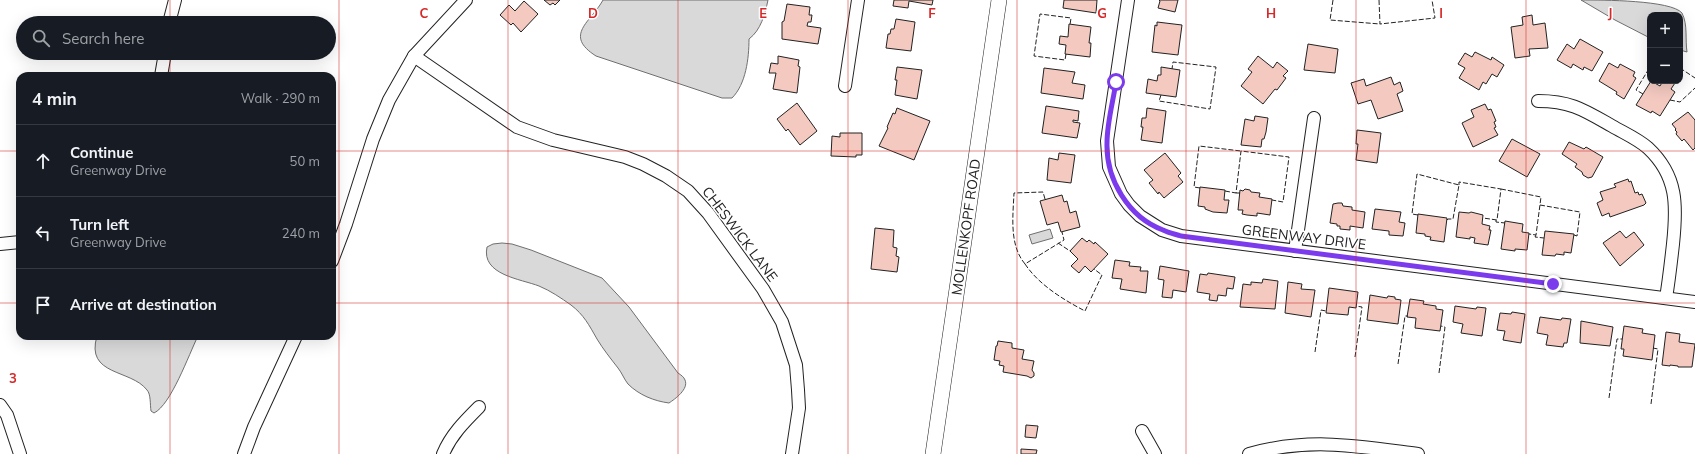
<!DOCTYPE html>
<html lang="en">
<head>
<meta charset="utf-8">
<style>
	body { margin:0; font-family:Mulish,sans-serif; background:#20242c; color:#f1f3f6 }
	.controls { position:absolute; right:12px; top:12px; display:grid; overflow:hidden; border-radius:8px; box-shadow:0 4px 16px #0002 }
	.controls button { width:36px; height:36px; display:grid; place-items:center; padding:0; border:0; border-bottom:1px solid #363941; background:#171b24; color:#f1f3f6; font:20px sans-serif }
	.stop { position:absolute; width:12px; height:12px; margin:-9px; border:3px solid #7c3aed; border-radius:50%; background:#fff }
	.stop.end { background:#7c3aed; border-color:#fff; box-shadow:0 1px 4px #0008 }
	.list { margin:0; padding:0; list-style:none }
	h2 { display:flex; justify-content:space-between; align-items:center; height:52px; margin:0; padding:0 16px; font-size:17px }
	h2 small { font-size:13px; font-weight:400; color:#9ea1a6 }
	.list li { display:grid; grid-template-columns:26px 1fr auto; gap:12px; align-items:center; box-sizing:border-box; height:72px; padding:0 16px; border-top:1px solid #363941 }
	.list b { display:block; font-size:15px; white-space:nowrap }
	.list p { margin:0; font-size:13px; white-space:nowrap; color:#9ea1a6 }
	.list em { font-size:13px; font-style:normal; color:#9ea1a6 }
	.icon { flex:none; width:22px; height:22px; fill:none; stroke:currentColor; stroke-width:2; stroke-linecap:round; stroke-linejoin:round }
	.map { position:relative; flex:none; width:1695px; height:454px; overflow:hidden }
	.search { position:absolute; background:#171b24; box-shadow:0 4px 16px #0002; left:16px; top:16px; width:320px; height:44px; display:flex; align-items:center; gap:10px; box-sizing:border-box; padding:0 14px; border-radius:22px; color:#9ea1a6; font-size:15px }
	.panel { position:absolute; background:#171b24; box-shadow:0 4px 16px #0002; left:16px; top:72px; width:320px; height:268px; border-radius:12px }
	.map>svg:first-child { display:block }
	.water { fill:#d9d9d9; stroke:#6f6f6f }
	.building { fill:#f3c9c0; stroke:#222 }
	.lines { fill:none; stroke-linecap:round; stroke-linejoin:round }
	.minor-casing { stroke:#222; stroke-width:14 }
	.tertiary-casing { stroke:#222; stroke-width:16 }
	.minor { stroke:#fff; stroke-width:12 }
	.tertiary { stroke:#fff; stroke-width:15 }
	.fence { stroke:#222; stroke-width:1; stroke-dasharray:5 2; stroke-linecap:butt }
	.route { stroke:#7c3aed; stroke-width:5 }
	.grid { fill:none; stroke:#d62828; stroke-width:1; stroke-opacity:0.55 }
	.labels { text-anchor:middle; stroke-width:3; stroke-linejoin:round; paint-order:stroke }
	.street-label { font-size:14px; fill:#222; stroke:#fff }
	.grid-label { font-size:13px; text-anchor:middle; font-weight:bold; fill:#d62828; stroke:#fff; stroke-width:3; stroke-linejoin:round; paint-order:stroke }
</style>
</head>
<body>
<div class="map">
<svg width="1695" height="454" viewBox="0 0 1695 454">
	<rect width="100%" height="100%" fill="#fff"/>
	<!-- water -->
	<g class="water">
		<path d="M603,0H768C765,14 761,30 749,39C749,58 746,84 732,98H722L596,56C563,35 591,22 603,0Z"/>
		<path d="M1581,0C1602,0 1671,0 1682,13C1688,25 1685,39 1687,52L1680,50V15H1650V38L1615,20Z"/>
		<path d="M1050,229L1053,238L1032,244L1029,235Z"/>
		<path d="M502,243L512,244L531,250L602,278L629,307L678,373C681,375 684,377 685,380C689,389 675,399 669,403C654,401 639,395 628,384C624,379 622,373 618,368C611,359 603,349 597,339C589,325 584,315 571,305C561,298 551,291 539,286C521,279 481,275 487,247L493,244Z"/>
		<path d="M97,336H198C189,354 171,405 154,413L151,411C150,405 151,394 147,390C131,369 85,376 97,336Z"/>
	</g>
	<!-- building -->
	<g class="building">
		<path d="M544,0H560L555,5L553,3L550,5Z"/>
		<path d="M894,0H933L932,5L909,1L908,8L893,6Z"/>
		<path d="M1064,0H1097L1096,13L1063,8Z"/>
		<path d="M1159,0H1178L1175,12L1158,8L1160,1Z"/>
		<path d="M524,1L538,14L521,32L513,23L511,25L500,15L509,5L515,11Z"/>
		<path d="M787,4L810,7L809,15H812L811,22H808L807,26L821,28L818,44L782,39V22L784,21Z"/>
		<path d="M1532,15L1533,25L1545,23L1548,48L1529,49L1530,56L1515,58L1511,27L1523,25L1522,17Z"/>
		<path d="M896,19L915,22L911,51L886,48L888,34H890L891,29H894Z"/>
		<path d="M1157,22L1182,25L1178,55L1152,52L1155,25L1157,26Z"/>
		<path d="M1069,24L1091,27L1089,43H1091L1090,57L1065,54L1066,45L1059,44L1060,36L1068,37Z"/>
		<path d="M1580,39L1603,52L1592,71L1584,67L1583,70L1573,64L1571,68L1557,60L1567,44L1574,49Z"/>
		<path d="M1308,44L1338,49L1335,73L1304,70Z"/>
		<path d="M1475,52L1491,60L1492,57L1504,65L1497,77L1492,74L1486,84L1483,82L1479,90L1459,78L1465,68L1458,64L1465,53L1472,57Z"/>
		<path d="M778,56L799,60L798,66L800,67L797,93L773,89L776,73H769L771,63L778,64Z"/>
		<path d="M1258,56L1273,68L1277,62L1288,71L1283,76L1286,78L1277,90L1275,89L1263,104L1241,86L1252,72L1248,69Z"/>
		<path d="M1609,63L1618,68L1620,64L1635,72L1633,76L1636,78L1624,99L1616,94L1617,92L1599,81Z"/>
		<path d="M897,67L922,70L917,99L895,95L897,80H895Z"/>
		<path d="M1161,67L1180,70L1176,97L1146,93L1148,79L1157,81L1158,75H1161Z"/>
		<path d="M1044,68L1075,72L1072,83L1085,85L1083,99L1041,93Z"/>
		<path d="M1391,77L1394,85L1400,82L1403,91L1397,94L1403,111L1378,119L1371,100L1358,104L1351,83L1364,79L1366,86Z"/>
		<path d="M1651,81L1660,86L1663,81H1671L1675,83L1671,89L1675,92L1660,116L1652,111L1651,113L1636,105Z"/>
		<path d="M797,103L817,131L800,145L788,129L786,131L777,119Z"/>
		<path d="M1485,104L1488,110L1491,109L1496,121L1494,122L1496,127L1494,128L1498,135L1473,147L1462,123L1474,117L1471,110Z"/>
		<path d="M1046,106L1079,111L1078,121L1073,120V122L1080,123L1077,138L1042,133Z"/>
		<path d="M897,108L930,121L914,160L879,146L888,128L887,127L893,113L895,114Z"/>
		<path d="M1147,108L1166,111L1162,143L1141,140L1143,127H1141L1142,118H1146Z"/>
		<path d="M1688,112L1695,120V148L1693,150L1684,139L1682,141L1676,134L1677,132L1675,130L1676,129L1672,124Z"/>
		<path d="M1255,116L1268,118L1266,132L1264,139H1262L1261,147L1241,145L1245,119L1254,121Z"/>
		<path d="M1357,130L1381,133L1377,163L1356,160L1358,144H1356Z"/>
		<path d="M840,133H862V155H856V157L831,156L832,136L840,137Z"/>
		<path d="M1512,139L1540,154L1527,177L1499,161Z"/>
		<path d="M1569,142L1584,149L1586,147L1603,157L1592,177L1588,178L1583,175L1582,172L1575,167L1577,164L1562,154Z"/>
		<path d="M1059,153L1075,155L1071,183L1047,180L1049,158L1058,160Z"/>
		<path d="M1165,153L1181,173L1178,176L1183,182L1164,198L1159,192L1158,194L1149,183L1153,180L1144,170Z"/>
		<path d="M1628,179L1629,182L1631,181L1635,193L1638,192L1639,195L1642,194L1646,203L1644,205L1610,217L1609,213L1602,216L1597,203L1603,200L1600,192L1616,187L1614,184Z"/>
		<path d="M1200,187L1225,190L1224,200H1229L1227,213L1213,212L1205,209V207L1198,206Z"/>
		<path d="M1245,189L1250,190L1251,192L1260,193L1259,197L1272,199L1270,215L1257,213V216L1247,215L1242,214L1243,210H1238L1240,190L1243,191Z"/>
		<path d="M1062,195L1064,202L1067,201L1070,213L1076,211L1080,227L1061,232L1058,222L1047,225L1040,201Z"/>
		<path d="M1338,203H1342L1343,206L1352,207V210L1365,212L1363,228L1350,226V230L1340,229V226H1337V224L1330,223L1333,204Z"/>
		<path d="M1375,209L1401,212L1399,222L1405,223L1403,236L1389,235V231L1372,229Z"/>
		<path d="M1459,212L1469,213L1471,212L1483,215L1482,224L1490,226L1489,230H1491L1488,245L1474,243L1475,238L1470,237V239L1456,237Z"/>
		<path d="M1418,214L1447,218L1444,242L1430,240L1431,237L1425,236V234L1416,233Z"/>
		<path d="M1505,221L1523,224L1522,232L1529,233L1527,250L1515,249V251L1501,249Z"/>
		<path d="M875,228L894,230L893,247L897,248L896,256L899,257L897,272L871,269Z"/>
		<path d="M1545,231L1574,234L1571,253L1564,252V255L1556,254L1555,256L1542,255Z"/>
		<path d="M1620,231L1626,238L1634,232L1644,245L1620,266L1603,243Z"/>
		<path d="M1082,238L1087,242L1089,240L1094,244L1095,242L1108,254L1091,272L1085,266L1079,273L1071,266L1078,259L1070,251Z"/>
		<path d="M1115,260L1130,262L1129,266L1141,267L1140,271H1148L1146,293L1120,289L1122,279L1112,278Z"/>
		<path d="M1160,266L1189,271L1186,292L1173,290L1172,298L1162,297L1164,280L1158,279Z"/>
		<path d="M1208,273L1235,277L1233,289L1227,288L1226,296L1218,295L1217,301L1209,300L1210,294L1197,292L1200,274L1207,275Z"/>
		<path d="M1263,279L1278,281L1275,309L1240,307L1243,284L1251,285V282L1262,283Z"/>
		<path d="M1288,282L1302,284L1301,289L1315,290L1311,317L1285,313Z"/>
		<path d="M1329,288L1358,292L1356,308L1349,307L1348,315L1326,313Z"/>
		<path d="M1370,295L1387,298L1388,296L1395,297V299L1401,300L1398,324L1367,320Z"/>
		<path d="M1410,299L1424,301L1423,304L1436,306V309L1443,310L1440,331L1415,328L1416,318L1407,317Z"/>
		<path d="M1455,306L1476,309L1477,307L1486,308L1482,336L1461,333L1463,324L1453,322Z"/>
		<path d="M1512,312L1525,314L1521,343L1503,340L1505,331L1497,330L1500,313L1511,314Z"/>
		<path d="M1540,317L1561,320L1562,318L1571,319L1567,343H1564L1563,347L1546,345L1548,335L1537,333Z"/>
		<path d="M1581,321L1613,327L1610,346L1580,343Z"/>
		<path d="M1624,326L1643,329L1642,333L1655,335L1652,360L1623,356L1624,349H1621Z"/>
		<path d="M1666,332L1680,334L1679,342L1695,344L1692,367H1678V366L1670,365V366L1662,365Z"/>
		<path d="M998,341L1012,343V348L1024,350L1022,359L1034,361L1032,370L1034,373V376L1031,378L1027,376L1003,372L1004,366L999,365L1000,361L994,360L996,346H997Z"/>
		<path d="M1026,425L1038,426L1036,438L1025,437Z"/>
		<path d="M1021,449L1037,450L1036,454H1021Z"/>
	</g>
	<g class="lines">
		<defs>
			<g id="minor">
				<path d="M1128,0L1107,141L1109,167L1121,194L1129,205L1140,216L1162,230L1181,236L1695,302"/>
				<path d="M169,23L175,0"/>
				<path d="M414,56L517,127L553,140L625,157L643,164L666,176L688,191L708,213L763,289L782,322L796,365L798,390L799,408L792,454"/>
				<path d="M161,76L165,53"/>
				<path d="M845,86L858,0"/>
				<path d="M1538,101C1571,101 1584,110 1612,126C1624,133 1638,139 1648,148C1678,176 1677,206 1673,244C1671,262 1669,280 1666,298"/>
				<path d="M0,244L20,242"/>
				<path d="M1295,251L1314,118"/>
				<path d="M332,261L346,224L373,139L389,100L414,56L466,0"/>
				<path d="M0,405L7,415L20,454"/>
				<path d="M1142,431L1155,454"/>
				<path d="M244,454L254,427L296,336"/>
				<path d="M443,454C451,435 464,422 479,407"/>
				<path d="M1249,454C1310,437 1357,446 1418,454"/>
			</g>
			<path id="tertiary" d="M933,454L999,0"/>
		</defs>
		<!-- minor casing -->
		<use href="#minor" class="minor-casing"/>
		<!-- tertiary casing -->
		<use href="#tertiary" class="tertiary-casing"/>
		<!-- minor -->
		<use href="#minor" class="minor"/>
		<!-- tertiary -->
		<use href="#tertiary" class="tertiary"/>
		<!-- fence -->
		<g class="fence">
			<path d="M1333,0L1330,20L1380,24"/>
			<path d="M1379,0L1380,24L1435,18L1432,0"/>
			<path d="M1066,54L1065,60L1034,56L1040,14L1071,18L1070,25"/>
			<path d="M1680,68L1695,78"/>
			<path d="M1643,94L1636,90L1650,67"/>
			<path d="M1161,95L1159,101L1210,109L1216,67L1173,62L1172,69"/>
			<path d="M1670,100L1680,102L1695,88"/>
			<path d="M1459,185V182L1501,189L1497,220L1483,218"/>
			<path d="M1200,188L1194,187L1199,146L1241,151"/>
			<path d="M1501,189L1541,197L1536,235L1529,234"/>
			<path d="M1225,191L1236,193"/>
			<path d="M1240,193H1236L1241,151L1289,157L1283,202L1272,200"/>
			<path d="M1045,199L1043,192L1014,193C1013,216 1009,245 1025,264L1064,240L1062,232"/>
			<path d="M1540,205L1580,212L1577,236L1574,235"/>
			<path d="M1418,215L1412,214L1417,174L1459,185L1453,219H1448L1447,220"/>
			<path d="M1496,220V222L1505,223"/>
			<path d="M1536,235L1535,237L1544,238"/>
			<path d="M1058,243L1070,251"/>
			<path d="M1025,264C1039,285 1064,300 1085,311L1102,275L1094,269"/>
			<path d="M1315,352L1321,310L1326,311"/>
			<path d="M1355,357L1362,307L1356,306"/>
			<path d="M1398,364L1405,316H1408"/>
			<path d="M1439,373L1445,327L1441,326"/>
			<path d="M1609,398L1617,339H1622"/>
			<path d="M1651,404L1658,349L1653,348"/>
		</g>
	</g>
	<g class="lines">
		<!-- route -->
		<path class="route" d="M1116,82C1113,102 1107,123 1107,143C1106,179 1128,217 1163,230C1169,233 1175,234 1181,236L1553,284"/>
	</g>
	<!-- grid -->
	<path class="grid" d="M170,0V23M339,0V454M508,0V454M678,0V454M848,0V454M1017,0V454M1186,0V454M1356,0V454M1526,0V454M170,53V76M0,151H20M332,151H1695M0,303H20M332,303H1695M170,336V454"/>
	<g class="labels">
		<!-- street labels -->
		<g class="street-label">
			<text transform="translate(966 227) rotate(-82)" y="5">MOLLENKOPF ROAD</text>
			<text transform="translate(740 234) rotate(53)" y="5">CHESWICK LANE</text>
			<text transform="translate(1304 237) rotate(7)" y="5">GREENWAY DRIVE</text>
		</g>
	</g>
	<g class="grid-label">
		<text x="424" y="18">C</text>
		<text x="593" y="18">D</text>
		<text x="763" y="18">E</text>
		<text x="932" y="18">F</text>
		<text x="1102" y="18">G</text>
		<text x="1271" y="18">H</text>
		<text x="1441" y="18">I</text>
		<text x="1610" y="18">J</text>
		<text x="13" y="383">3</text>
	</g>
</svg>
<div class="controls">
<button>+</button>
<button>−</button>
</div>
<div class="stop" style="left:1116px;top:82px"></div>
<div class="stop end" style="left:1553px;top:284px"></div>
<div class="search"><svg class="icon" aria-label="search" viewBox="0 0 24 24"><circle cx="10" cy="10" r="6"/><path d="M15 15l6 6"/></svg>Search here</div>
<section class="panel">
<h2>4 min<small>Walk · 290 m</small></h2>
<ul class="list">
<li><svg class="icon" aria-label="ahead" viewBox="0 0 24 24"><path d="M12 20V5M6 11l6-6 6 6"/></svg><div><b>Continue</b><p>Greenway Drive</p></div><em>50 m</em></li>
<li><svg class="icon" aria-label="left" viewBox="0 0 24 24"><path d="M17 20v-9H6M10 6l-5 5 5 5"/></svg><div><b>Turn left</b><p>Greenway Drive</p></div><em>240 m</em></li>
<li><svg class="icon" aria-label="arrive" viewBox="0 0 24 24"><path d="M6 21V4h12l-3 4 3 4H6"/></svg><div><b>Arrive at destination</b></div></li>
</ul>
</section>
</div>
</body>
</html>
